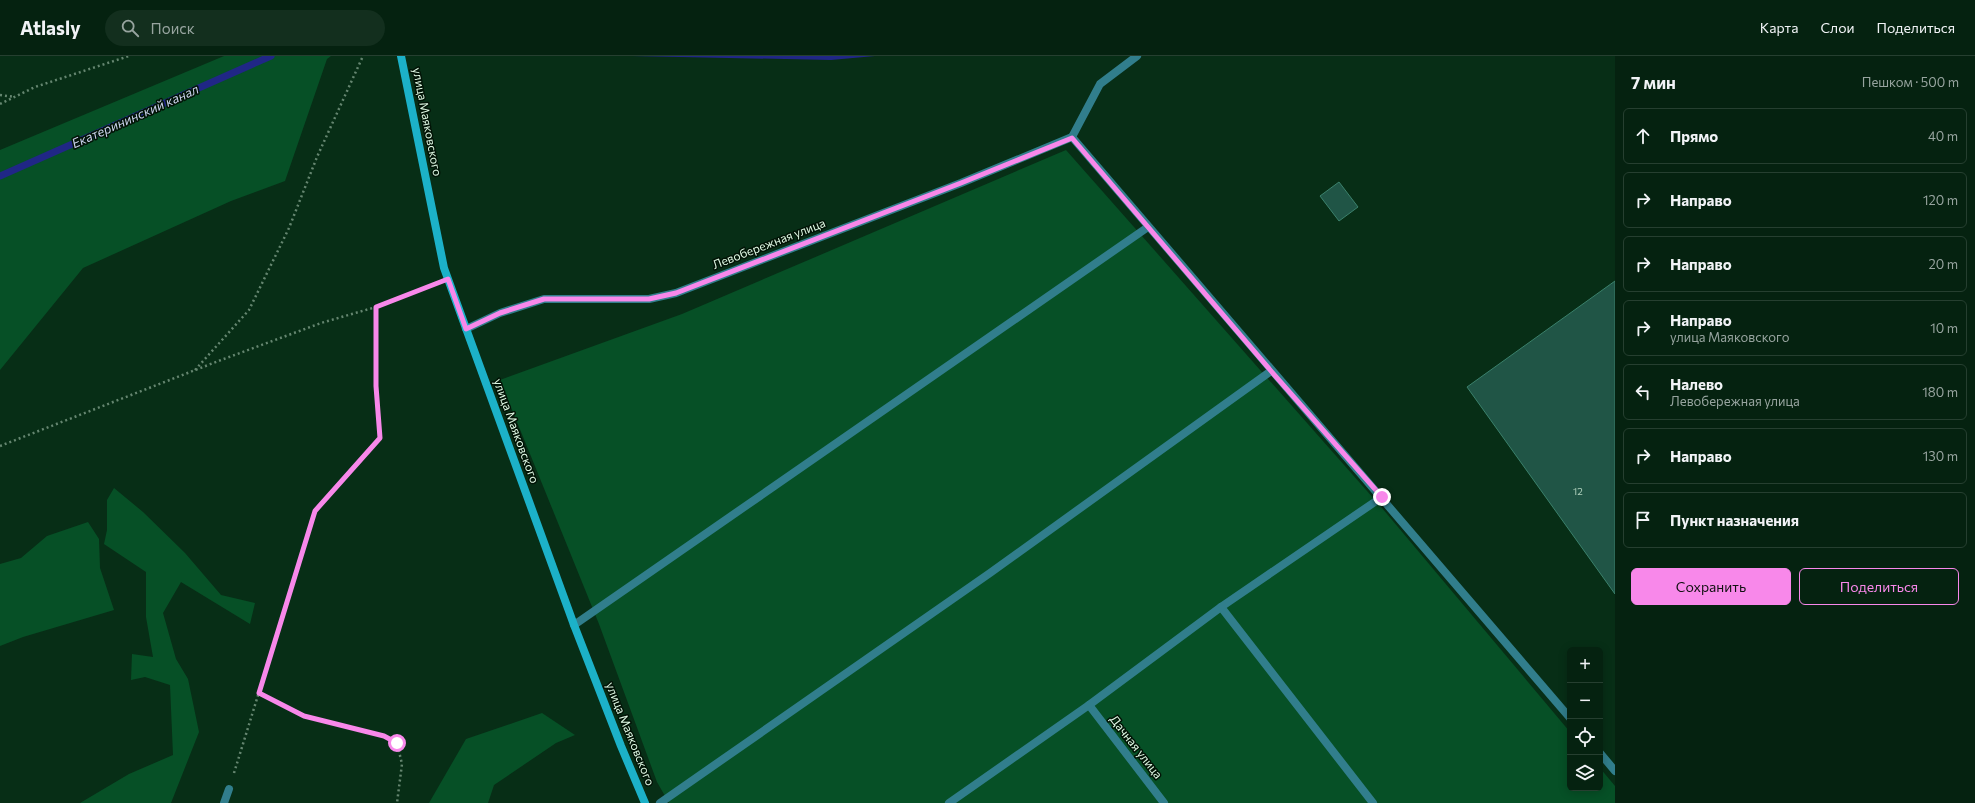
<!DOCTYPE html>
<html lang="ru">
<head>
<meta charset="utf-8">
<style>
	body { margin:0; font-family:Commissioner,sans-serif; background:#132f1e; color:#f1f3f6 }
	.controls { position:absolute; right:12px; bottom:12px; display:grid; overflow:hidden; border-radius:6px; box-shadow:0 2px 10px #0003 }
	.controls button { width:36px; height:36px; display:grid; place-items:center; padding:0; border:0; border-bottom:1px solid #263f30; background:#052210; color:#f1f3f6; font:20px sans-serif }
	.stop { position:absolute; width:12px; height:12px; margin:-9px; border:3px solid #f888ea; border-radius:50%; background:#fff }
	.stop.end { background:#f888ea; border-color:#fff; box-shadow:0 1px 4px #0008 }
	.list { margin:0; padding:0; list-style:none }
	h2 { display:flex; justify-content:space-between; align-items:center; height:52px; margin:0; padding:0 16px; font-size:17px }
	h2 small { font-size:13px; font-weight:400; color:#97a49f }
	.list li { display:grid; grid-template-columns:26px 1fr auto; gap:12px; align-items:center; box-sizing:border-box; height:56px; margin:0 8px 8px; padding:0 8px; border:1px solid #263f30; border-radius:6px }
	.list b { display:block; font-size:15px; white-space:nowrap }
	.list p { margin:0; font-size:13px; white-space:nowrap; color:#97a49f }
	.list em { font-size:13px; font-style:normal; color:#97a49f }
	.actions { display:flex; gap:8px; padding:12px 16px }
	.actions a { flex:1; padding:9px 0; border:1px solid #f888ea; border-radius:6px; text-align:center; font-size:14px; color:#f888ea }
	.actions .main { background:#f888ea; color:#111 }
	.icon { flex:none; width:22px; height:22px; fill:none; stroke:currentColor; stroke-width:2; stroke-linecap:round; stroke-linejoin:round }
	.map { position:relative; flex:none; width:1615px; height:747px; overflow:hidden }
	header { display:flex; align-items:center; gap:24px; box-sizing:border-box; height:56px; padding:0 20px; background:#052210; border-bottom:1px solid #263f30 }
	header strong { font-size:19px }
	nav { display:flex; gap:22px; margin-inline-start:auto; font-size:14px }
	.search { width:280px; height:36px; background:#132f1e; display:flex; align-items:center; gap:10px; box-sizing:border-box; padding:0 14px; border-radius:22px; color:#97a49f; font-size:15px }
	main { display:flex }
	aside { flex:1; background:#052210 }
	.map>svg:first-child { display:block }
	.green { fill:#065026 }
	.water { fill:#202786 }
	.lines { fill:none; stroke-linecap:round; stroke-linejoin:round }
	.stream { stroke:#202786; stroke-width:7 }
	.building { fill:#205546; stroke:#3b816c }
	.path { stroke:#658670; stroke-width:2.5; stroke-dasharray:2 3; stroke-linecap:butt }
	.lane { stroke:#317e8c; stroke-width:8 }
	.street { stroke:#317e8c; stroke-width:8 }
	.secondary { stroke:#1cb1c8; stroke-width:8 }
	.route { stroke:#f888ea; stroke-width:5 }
	.labels { text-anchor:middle; stroke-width:3; stroke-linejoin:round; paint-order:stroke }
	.number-label { font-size:10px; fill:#b0d1bd }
	.street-label { font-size:12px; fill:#e0fae5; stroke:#021306 }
	.water-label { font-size:13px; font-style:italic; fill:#cbd3ed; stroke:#021306 }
</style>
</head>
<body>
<header>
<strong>Atlasly</strong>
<div class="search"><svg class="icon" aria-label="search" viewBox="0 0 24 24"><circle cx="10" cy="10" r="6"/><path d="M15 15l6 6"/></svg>Поиск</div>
<nav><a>Карта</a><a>Слои</a><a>Поделиться</a></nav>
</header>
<main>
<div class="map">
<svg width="1615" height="747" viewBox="0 0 1615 747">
	<rect width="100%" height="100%" fill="#072e16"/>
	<!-- green -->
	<g class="green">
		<path d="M224,0H331L327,3L285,125L231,145L83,212L0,314V94Z"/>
		<path d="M1066,94L1382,452L1570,676V732H1600V712L1615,730V747H669L657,726L599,568L500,324L682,258Z"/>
		<path d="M114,432L143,456L185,497L221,539L255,547L250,568L181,526L163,557L176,603L188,623L199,676L171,747H80L129,718L173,699L170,629L145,621L131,624L132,598L153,601L146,561V516L104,488L107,474V444Z"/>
		<path d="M88,466L99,483L100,512L114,554L23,581L0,590V508L21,502L47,480Z"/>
		<path d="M542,657L575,679L556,687L494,729L488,747H429L466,683Z"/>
	</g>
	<!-- water -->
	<path class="water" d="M632,0H875L831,4Z"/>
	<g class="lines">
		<!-- stream -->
		<path class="stream" d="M0,120L271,0"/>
	</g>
	<!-- building -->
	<g class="building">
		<path d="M1339,126L1358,151L1339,165L1320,140Z"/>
		<path d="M1615,225V538L1467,331Z"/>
	</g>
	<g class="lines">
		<!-- path -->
		<g class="path">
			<path d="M0,39L15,41"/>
			<path d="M0,48L35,31L129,0"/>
			<path d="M195,314L249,254L289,172L317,101L363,0"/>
			<path d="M0,390L221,304L321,267L376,251L432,229"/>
			<path d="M259,637L304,660L384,680L397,687L402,708L397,747"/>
			<path d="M234,717L315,455L380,382L376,330V251"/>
		</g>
		<!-- lane -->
		<g class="lane">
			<path d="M1072,81L1100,28L1137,0"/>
			<path d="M1221,551L1373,747"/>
			<path d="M574,569L1148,171"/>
			<path d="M1089,649L1164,747"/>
			<path d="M660,747L990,517L1271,315"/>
			<path d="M949,747L1089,649L1221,551L1382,441"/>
		</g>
		<!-- street -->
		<g class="street">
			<path d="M466,273L500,257L544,243H649L676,237L961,127L1072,81L1570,662"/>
			<path d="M1600,697L1615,715"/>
			<path d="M224,747L229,733"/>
		</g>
		<!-- secondary -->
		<path class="secondary" d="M401,0L444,212L574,569L621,690L645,747"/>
	</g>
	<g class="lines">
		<!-- route -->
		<path class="route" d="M397,687L384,680L304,660L259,637L315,455L380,382L376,330V251L448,223L466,273L500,257L544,243H649L676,237L961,127L1072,82L1271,315L1382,441"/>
	</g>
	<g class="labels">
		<!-- number labels -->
		<g class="number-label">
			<text x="1578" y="439">12</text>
		</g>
		<!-- street labels -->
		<g class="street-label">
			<text transform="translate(427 66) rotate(79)" y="4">улица Маяковского</text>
			<text transform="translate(769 188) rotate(-21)" y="4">Левобережная улица</text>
			<text transform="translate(516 375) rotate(70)" y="4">улица Маяковского</text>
			<text transform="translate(630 678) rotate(68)" y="4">улица Маяковского</text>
			<text transform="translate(1136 691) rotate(52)" y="4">Дачная улица</text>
		</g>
		<!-- water labels -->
		<g class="water-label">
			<text transform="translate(135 60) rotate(-24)" y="5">Екатерининский канал</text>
		</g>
	</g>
</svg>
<div class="controls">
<button>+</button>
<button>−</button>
<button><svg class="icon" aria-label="locate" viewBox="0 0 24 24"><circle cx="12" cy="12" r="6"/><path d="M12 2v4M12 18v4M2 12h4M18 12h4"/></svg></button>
<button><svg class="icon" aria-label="layers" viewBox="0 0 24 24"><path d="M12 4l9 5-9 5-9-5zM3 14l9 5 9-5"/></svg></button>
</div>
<div class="stop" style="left:397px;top:687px"></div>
<div class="stop end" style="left:1382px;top:441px"></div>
</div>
<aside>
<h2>7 мин<small>Пешком · 500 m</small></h2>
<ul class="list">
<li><svg class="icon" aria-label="ahead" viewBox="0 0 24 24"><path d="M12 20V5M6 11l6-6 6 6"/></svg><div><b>Прямо</b></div><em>40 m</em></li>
<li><svg class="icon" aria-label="right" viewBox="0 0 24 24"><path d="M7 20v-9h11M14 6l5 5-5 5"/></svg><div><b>Направо</b></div><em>120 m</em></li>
<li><svg class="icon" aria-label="right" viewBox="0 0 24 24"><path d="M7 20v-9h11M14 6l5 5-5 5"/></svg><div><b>Направо</b></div><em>20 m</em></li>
<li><svg class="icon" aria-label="right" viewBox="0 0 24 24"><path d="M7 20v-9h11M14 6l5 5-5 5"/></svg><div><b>Направо</b><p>улица Маяковского</p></div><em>10 m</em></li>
<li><svg class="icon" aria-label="left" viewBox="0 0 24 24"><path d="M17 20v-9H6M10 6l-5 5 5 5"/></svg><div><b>Налево</b><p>Левобережная улица</p></div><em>180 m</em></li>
<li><svg class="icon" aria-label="right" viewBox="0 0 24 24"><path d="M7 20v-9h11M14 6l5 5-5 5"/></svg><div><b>Направо</b></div><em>130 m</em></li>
<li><svg class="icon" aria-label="arrive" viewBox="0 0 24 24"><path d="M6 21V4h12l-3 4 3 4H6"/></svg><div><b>Пункт назначения</b></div></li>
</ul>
<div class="actions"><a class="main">Сохранить</a><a>Поделиться</a></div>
</aside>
</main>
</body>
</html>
